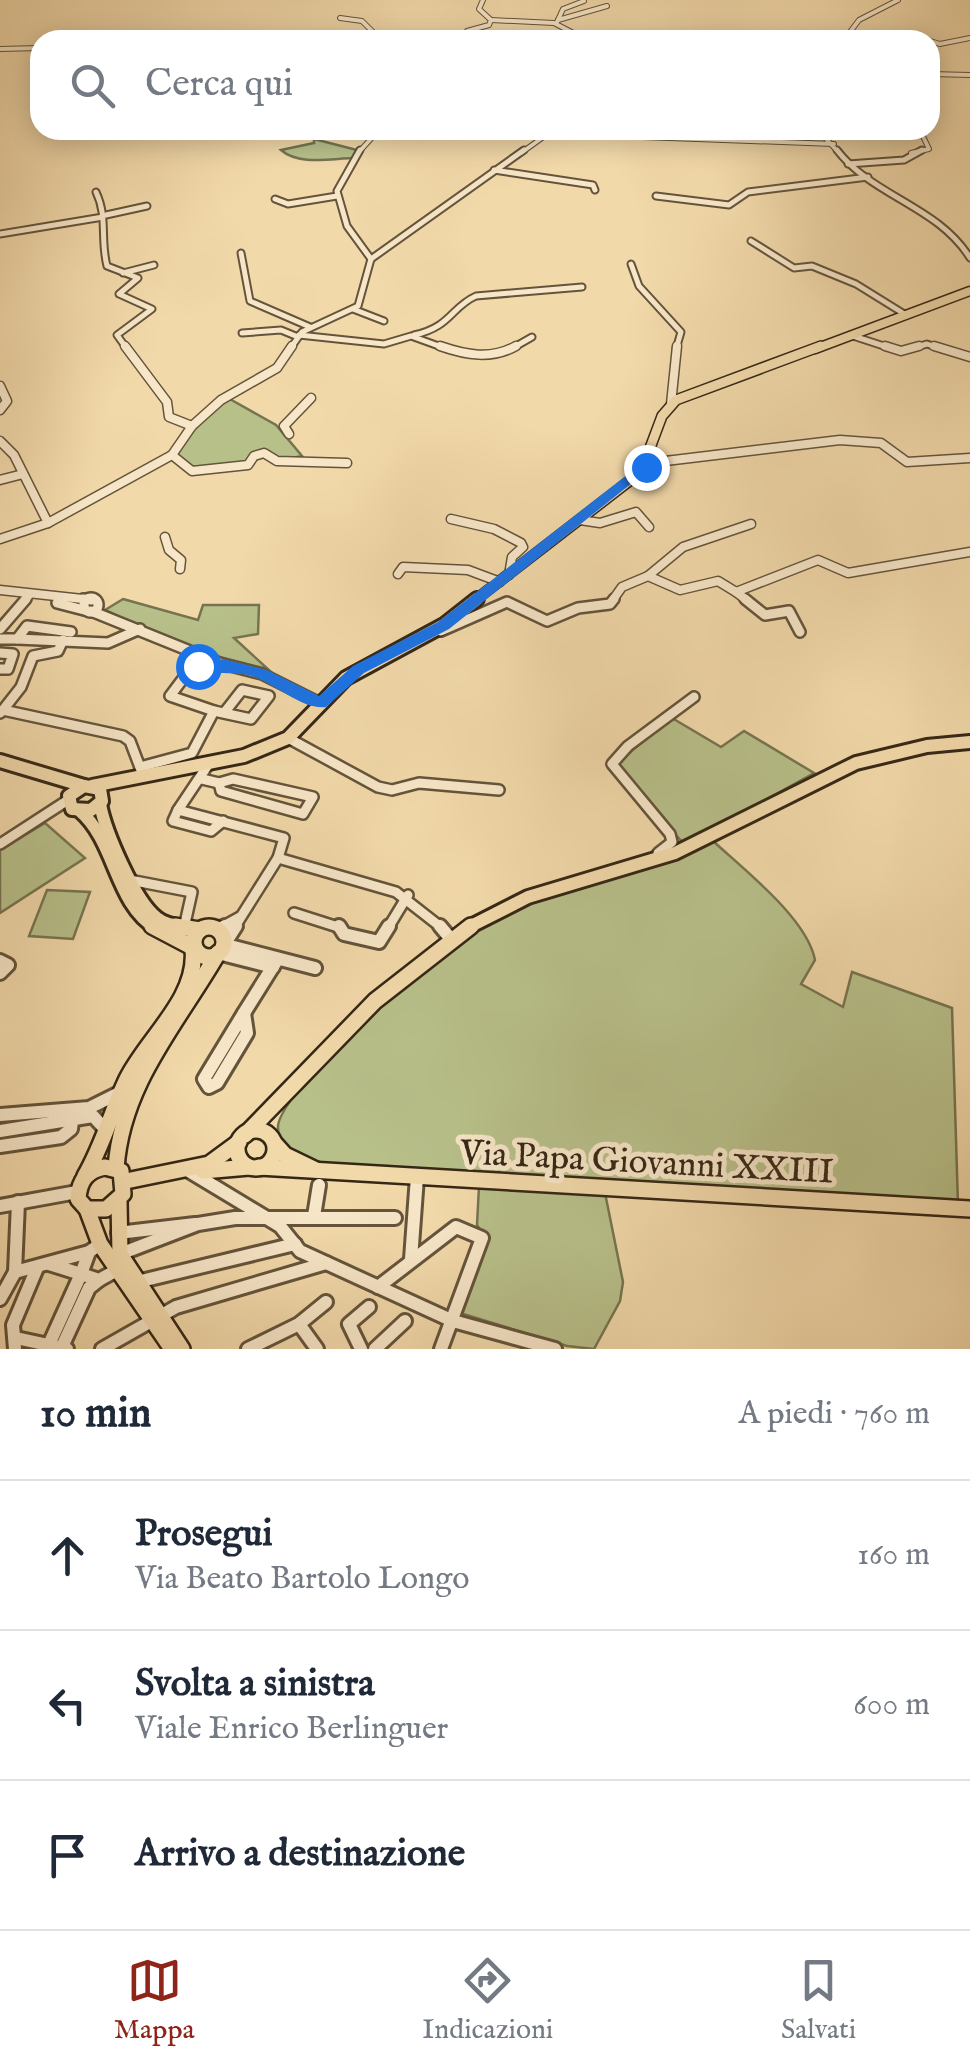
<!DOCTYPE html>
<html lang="it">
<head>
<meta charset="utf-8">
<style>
	body { margin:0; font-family:"IM FELL English",serif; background:#f6f6f7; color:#1f2937 }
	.stop { position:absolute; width:30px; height:30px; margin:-22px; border:8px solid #1a73e8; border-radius:50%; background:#fff }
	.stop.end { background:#1a73e8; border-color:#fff; box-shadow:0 2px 10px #0008 }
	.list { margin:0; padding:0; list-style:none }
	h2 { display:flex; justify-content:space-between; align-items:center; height:130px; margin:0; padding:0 40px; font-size:42px }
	h2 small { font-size:32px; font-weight:400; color:#747a83 }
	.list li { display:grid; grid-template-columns:65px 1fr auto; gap:30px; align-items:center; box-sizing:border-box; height:150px; padding:0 40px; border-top:2px solid #e0e1e3 }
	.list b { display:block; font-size:38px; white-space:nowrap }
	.list p { margin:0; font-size:32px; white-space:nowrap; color:#747a83 }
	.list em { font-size:32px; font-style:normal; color:#747a83 }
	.icon { flex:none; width:55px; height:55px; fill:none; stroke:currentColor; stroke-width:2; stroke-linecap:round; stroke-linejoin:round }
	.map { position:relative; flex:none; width:970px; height:1349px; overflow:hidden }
	.search { position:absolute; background:#fff; box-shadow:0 5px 25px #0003; left:30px; right:30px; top:30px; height:110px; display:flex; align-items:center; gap:25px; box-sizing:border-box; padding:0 35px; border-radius:30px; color:#747a83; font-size:38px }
	.sheet { height:580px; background:#fff }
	nav { display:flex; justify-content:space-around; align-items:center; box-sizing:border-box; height:140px; border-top:2px solid #e0e1e3; background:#fff; font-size:28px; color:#747a83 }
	nav a { display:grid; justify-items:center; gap:5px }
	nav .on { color:#8f2418 }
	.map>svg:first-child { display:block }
	.green { fill:#b8c08a; stroke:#767450; stroke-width:2.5 }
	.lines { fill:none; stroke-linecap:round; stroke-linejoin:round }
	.minor-far4-casing { stroke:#64543b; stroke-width:6 }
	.minor-far3-casing { stroke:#64543b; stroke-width:9 }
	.minor-far2-casing { stroke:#64543b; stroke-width:11 }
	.minor-far1-casing { stroke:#64543b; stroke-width:14 }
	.minor-casing { stroke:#64543b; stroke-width:18 }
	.major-far3-casing { stroke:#352716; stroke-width:11 }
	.major-far2-casing { stroke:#352716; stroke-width:12 }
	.major-far1-casing { stroke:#352716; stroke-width:18 }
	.major-casing { stroke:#352716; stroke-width:20 }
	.minor-far4 { stroke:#f7e6c8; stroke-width:4 }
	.minor-far3 { stroke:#f7e6c8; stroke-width:5 }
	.minor-far2 { stroke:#f7e6c8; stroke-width:8 }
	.minor-far1 { stroke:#f7e6c8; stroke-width:9 }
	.minor { stroke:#f7e6c8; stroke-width:12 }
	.major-far3 { stroke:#f2d9aa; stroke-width:8 }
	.major-far2 { stroke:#f2d9aa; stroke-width:9 }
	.major-far1 { stroke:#f2d9aa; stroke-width:12 }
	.major { stroke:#f2d9aa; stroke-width:15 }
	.route { fill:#1a73e8 }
	.labels { text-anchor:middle; stroke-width:10; stroke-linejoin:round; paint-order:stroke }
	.near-street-label { font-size:35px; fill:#352716; stroke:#f7e6c8 }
</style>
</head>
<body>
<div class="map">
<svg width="970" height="1349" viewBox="0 0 970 1349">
	<rect width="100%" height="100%" fill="#f2d9aa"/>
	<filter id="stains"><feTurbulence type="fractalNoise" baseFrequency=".002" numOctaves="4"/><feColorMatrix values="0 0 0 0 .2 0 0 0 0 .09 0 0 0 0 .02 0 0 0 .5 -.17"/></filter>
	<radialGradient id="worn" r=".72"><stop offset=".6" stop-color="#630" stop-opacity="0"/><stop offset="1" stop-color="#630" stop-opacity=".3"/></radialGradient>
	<!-- green -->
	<g class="green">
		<path d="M314,139L357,150L352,158C328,159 298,165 281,150L314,143Z"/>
		<path d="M228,398L276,425L302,456L277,461L268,452L247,465L192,470L176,457L192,428Z"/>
		<path d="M123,599L198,620L203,605H259L258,634L234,638L282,682L263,668L184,648L105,610Z"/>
		<path d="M672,718L721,747L744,731L814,773L685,845L613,766Z"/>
		<path d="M45,823L85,858L0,913V850Z"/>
		<path d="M712,840C743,869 807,918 815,960L801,984L843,1007L852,972L952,1008L958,1205L320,1164C300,1159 278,1151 278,1127C278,1099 386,995 412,973C434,954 463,935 488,921C557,884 638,865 712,840Z"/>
		<path d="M47,890L90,892L73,939L29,936Z"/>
		<path d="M479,1186L605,1193L623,1282L620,1301L594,1349L567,1346L460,1313L484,1236L477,1225Z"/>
	</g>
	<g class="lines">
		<defs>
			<g id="minor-far4">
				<path d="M340,18L362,21L375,34L426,36L427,40"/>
				<path d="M491,20L554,23L587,40"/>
				<path d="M558,20L607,6"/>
				<path d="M557,22L563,9L584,1"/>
				<path d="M463,40L467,31L489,25L491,20L479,9L483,0"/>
				<path d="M844,40L859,20L898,0"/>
				<path d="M902,40H928"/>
				<path d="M930,41L940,44L970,38"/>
				<path d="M0,49L40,48"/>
				<path d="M930,74L970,75"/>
				<path d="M582,130L588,135L834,144"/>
				<path d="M818,130L839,153"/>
				<path d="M358,153L379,130"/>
				<path d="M521,153L553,130"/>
				<path d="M911,153L929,149L920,130"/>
			</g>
			<g id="minor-far3">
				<path d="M360,150L337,191L347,226L371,259"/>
				<path d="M837,150C873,197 938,206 970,258"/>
				<path d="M848,164L904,160L922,150"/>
				<path d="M494,170L593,185L595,190"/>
				<path d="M96,192C108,217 100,239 107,266L138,278L119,294L152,309L117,335L127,349"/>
				<path d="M656,196L729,205L748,192L868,177"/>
				<path d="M275,199L288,204L337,196"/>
				<path d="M106,215L147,206"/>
				<path d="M0,234L103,217"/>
				<path d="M751,241L794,268L812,266L856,284L906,315"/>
				<path d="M241,253L250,301L310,327"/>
				<path d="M371,259L524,150"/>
				<path d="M631,264L639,286L681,332L676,349"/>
				<path d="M123,273L154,265"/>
				<path d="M353,309L384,321"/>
				<path d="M242,333L281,330L298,337"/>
				<path d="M299,335L384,344L411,336L447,349"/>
				<path d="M414,335C451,327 451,307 476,296L582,287"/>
				<path d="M850,335L893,349"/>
				<path d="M290,349L302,332L358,306L371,259"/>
				<path d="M511,349L532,337"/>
				<path d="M910,349L927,344L942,349"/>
			</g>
			<g id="minor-far2">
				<path d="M125,346L167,402L169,417L192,426"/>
				<path d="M440,346C466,355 491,360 516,346"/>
				<path d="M885,346L901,351L919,346"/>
				<path d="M934,346L970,357"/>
				<path d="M0,386L7,401L0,410"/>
				<path d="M671,404L677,346"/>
				<path d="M289,434L284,426L311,398"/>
				<path d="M0,441L14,455L48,523"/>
				<path d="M172,455L192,471L248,465L254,456L264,453L277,461L347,463"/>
				<path d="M649,463L840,440L881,443L907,462L970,458"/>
				<path d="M0,480L23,474"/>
				<path d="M451,519L494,529L521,543L523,547L512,557L509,575"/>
				<path d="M580,520L600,523L636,512L649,527"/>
				<path d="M165,537L169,550L181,560L180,569"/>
				<path d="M0,539L48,523L172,455L192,426L221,400L277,368L292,346"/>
				<path d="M398,574L403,567L468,570L500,582"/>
				<path d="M648,576L683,547L751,524"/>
				<path d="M0,590L92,600"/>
				<path d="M736,592L748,601"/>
				<path d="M24,601L30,594"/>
				<path d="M612,601L622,587L648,576L680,590L718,581L736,592L818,560L848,573L970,552"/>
			</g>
			<g id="minor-far1">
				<circle cx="91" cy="605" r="7"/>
				<path d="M83,599L92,600"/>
				<path d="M745,599L765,615L789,611L800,632"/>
				<path d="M57,603L84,610"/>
				<path d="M91,611L222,664"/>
				<path d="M0,629L26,599"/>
				<path d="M441,631L507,602L547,621L578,608L610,604L614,599"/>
				<path d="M0,639H17L27,626L71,632"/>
				<path d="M17,639L108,643L140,629"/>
				<path d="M0,653L13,654L8,669H0"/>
				<path d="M3,710L21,687L33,656L58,651L63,640"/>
				<path d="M214,711L251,719L269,696L242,690L224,713"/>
				<path d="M0,713L3,710L123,736L130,741L141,770"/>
				<path d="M288,738L378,787L392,790L419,783L499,790"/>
				<path d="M210,762L178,810L284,838L278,858L234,928"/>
				<path d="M140,767L192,753L214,711L170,696L191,668L214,669L223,664L262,674L320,703"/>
				<path d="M202,779L219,783"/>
				<path d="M233,779L313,797L303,814L221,791L219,783Z"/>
				<path d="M178,810L173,821L211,831L223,821"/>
				<path d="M0,844L68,800"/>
				<path d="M658,853L672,842L670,834L612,764L628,746L694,697"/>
				<path d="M278,858L396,892L442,928"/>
				<path d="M135,881L192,892L184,928"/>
				<path d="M294,913L341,928"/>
				<path d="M220,928L240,917"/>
				<path d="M388,928L408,895"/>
			</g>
			<g id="minor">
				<path d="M339,926L344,934L379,942L389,926"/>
				<path d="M440,926L450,938"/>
				<path d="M219,929L225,926"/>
				<path d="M227,940L236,926"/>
				<path d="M226,945L315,968"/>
				<path d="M218,953L273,967"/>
				<path d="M0,961L8,965L0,973"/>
				<path d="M244,1013L247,1033L217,1083L209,1087L204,1079Z"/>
				<path d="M244,1013L277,960"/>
				<path d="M0,1115L89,1108L119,1093"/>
				<path d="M0,1131L93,1116L105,1129"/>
				<path d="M0,1146L61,1137L71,1129L72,1121"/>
				<path d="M189,1171L280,1226L300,1251L453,1321L555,1349"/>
				<path d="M0,1206L77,1192"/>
				<path d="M314,1216L319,1185"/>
				<path d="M118,1233L195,1224"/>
				<path d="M100,1244L89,1252L81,1274L99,1280L117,1270"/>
				<path d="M120,1254L198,1224L235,1218H395"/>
				<path d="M411,1259L417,1177"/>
				<path d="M15,1272L89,1252"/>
				<path d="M15,1272L18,1202"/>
				<path d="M137,1282L295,1244"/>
				<path d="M378,1287L456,1227L482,1238L441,1349"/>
				<path d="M0,1299L15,1272"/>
				<path d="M299,1324L317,1349"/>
				<path d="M16,1338L67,1349"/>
				<path d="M15,1349L13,1325L37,1268"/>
				<path d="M47,1349L81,1274L49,1264"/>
				<path d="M61,1349L89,1288L99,1280"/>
				<path d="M102,1349L176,1307L326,1263"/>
				<path d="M248,1349L299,1324L326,1302"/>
				<path d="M361,1349L349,1324L369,1307"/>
				<path d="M375,1349L405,1321"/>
			</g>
			<path id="major-far3" d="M815,349L970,291"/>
			<path id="major-far2" d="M474,601L641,472L662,416L676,400L821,346"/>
			<g id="major-far1">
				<path d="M0,761L84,786"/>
				<path d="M84,786L100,789L102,801L91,810L72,809L69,796Z"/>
				<path d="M92,786L244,756L288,738L346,678L444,625L477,599"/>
				<path d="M100,804C105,831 135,902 157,918C165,925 177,926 187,928"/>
				<path d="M80,811C116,842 115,904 156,928"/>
				<path d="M208,928H212"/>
				<path d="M467,928L528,897L675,853L856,763L927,746L970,742"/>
			</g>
			<g id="major">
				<path d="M152,926L190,946"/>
				<path d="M175,926L200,930"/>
				<circle cx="209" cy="942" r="15"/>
				<circle cx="256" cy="1149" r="19"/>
				<path d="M245,1135L375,1001L471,926"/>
				<path d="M276,1145L285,1155L316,1170"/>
				<path d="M105,1167L121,1171L123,1194L106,1209H87L78,1199C79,1181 87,1170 105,1167Z"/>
				<path d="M259,1167L970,1209"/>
				<path d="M116,1168C122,1083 177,1024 218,953"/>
				<path d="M203,1171L249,1167"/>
				<path d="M85,1176C103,1145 111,1113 126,1081C145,1040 198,999 193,950"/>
				<path d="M126,1181L209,1164L239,1142"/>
				<path d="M119,1201L120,1254L182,1349"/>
				<path d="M87,1209L100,1244L172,1349"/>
			</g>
		</defs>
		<!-- minor-far4 casing -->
		<use href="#minor-far4" class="minor-far4-casing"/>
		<!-- minor-far3 casing -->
		<use href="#minor-far3" class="minor-far3-casing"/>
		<!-- minor-far2 casing -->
		<use href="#minor-far2" class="minor-far2-casing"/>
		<!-- minor-far1 casing -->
		<use href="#minor-far1" class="minor-far1-casing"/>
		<!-- minor casing -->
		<use href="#minor" class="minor-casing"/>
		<!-- major-far3 casing -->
		<use href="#major-far3" class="major-far3-casing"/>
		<!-- major-far2 casing -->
		<use href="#major-far2" class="major-far2-casing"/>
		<!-- major-far1 casing -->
		<use href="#major-far1" class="major-far1-casing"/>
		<!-- major casing -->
		<use href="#major" class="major-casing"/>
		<!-- minor-far4 -->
		<use href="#minor-far4" class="minor-far4"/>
		<!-- minor-far3 -->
		<use href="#minor-far3" class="minor-far3"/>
		<!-- minor-far2 -->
		<use href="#minor-far2" class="minor-far2"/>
		<!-- minor-far1 -->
		<use href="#minor-far1" class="minor-far1"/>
		<!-- minor -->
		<use href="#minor" class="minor"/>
		<!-- major-far3 -->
		<use href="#major-far3" class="major-far3"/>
		<!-- major-far2 -->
		<use href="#major-far2" class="major-far2"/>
		<!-- major-far1 -->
		<use href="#major-far1" class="major-far1"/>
		<!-- major -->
		<use href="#major" class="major"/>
	</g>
	<!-- route -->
	<path class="route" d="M641,464L652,467L449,629L364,673L326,707C302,710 275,683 252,676C231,670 207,678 190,666L223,659L267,670L319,696L353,666L438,622Z"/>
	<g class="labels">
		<!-- near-street labels -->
		<g class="near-street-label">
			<text transform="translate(647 1161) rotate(3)" y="12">Via Papa Giovanni XXIII</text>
		</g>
	</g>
	<rect width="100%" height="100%" filter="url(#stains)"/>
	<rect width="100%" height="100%" fill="url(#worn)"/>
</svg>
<div class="stop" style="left:198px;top:666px"></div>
<div class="stop end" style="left:646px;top:467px"></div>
<div class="search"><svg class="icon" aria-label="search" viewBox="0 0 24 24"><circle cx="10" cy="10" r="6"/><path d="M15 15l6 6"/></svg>Cerca qui</div>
</div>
<section class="sheet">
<h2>10 min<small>A piedi · 760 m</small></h2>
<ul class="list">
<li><svg class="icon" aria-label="ahead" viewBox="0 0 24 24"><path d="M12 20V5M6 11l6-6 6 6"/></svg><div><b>Prosegui</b><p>Via Beato Bartolo Longo</p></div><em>160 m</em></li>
<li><svg class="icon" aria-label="left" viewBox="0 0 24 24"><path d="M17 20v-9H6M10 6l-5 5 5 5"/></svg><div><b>Svolta a sinistra</b><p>Viale Enrico Berlinguer</p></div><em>600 m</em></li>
<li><svg class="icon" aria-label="arrive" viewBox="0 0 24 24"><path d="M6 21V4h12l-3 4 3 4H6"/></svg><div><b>Arrivo a destinazione</b></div></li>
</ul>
</section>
<nav>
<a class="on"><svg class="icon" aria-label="map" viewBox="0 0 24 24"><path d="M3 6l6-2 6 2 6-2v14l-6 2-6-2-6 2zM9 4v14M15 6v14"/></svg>Mappa</a>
<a><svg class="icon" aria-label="directions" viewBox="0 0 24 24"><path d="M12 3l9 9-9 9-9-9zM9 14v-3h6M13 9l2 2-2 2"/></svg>Indicazioni</a>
<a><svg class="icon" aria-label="saved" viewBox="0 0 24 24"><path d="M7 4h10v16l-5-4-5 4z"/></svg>Salvati</a>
</nav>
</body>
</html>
